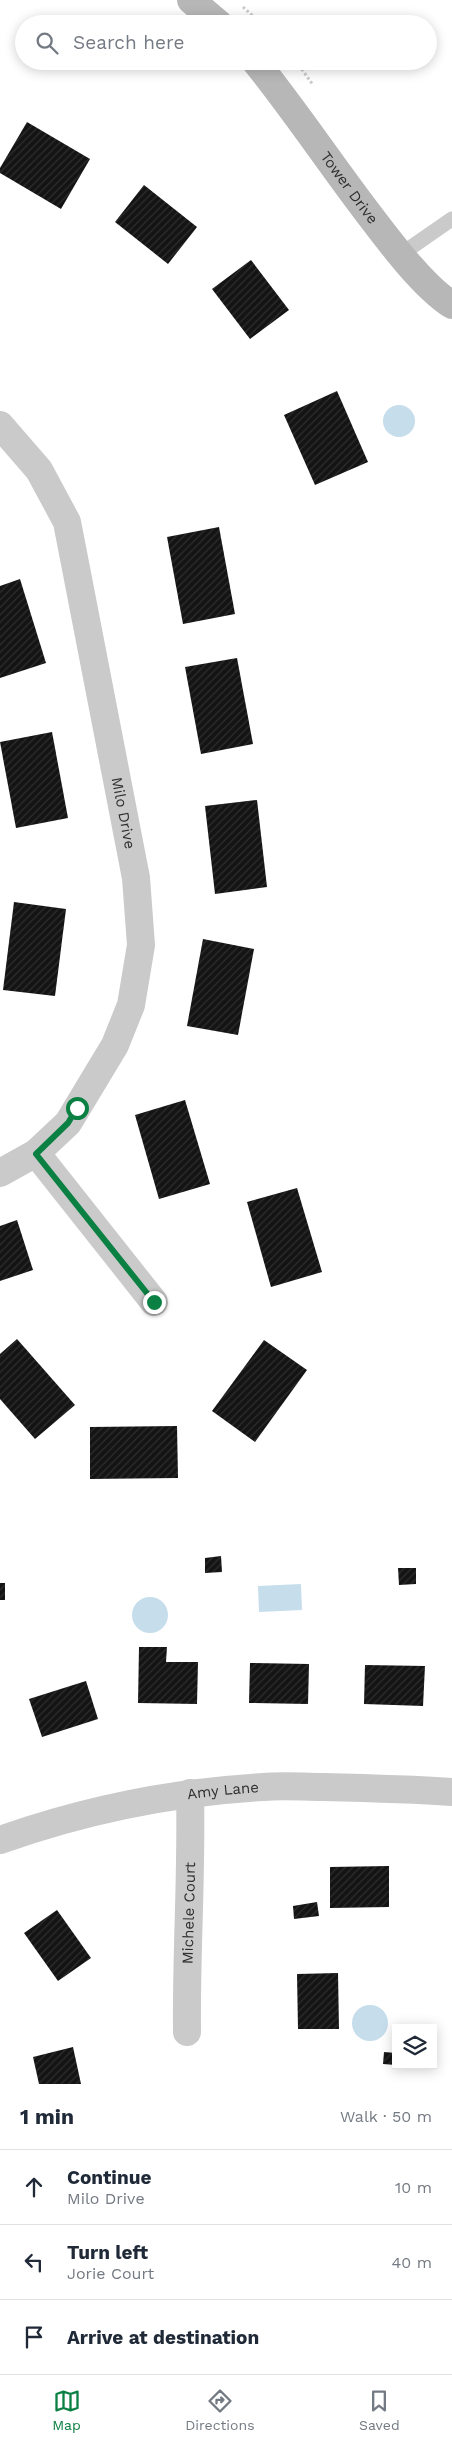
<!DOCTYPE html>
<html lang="en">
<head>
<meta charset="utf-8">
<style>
	body { margin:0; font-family:"Work Sans",sans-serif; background:#f6f6f7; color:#1f2937 }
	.controls { position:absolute; right:15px; bottom:15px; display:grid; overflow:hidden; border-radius:0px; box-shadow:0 2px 12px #0003 }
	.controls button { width:45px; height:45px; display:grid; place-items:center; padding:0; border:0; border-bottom:1px solid #e0e1e3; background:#fff; color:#1f2937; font:25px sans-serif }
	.stop { position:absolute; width:15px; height:15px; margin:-11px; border:4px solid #0b8043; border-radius:50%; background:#fff }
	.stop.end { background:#0b8043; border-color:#fff; box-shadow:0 1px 5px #0008 }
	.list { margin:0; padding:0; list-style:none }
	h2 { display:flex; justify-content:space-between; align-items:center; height:65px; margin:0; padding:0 20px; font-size:21px }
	h2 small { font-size:16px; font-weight:400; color:#747a83 }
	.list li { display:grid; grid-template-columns:32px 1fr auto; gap:15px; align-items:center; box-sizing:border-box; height:75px; padding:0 20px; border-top:1px solid #e0e1e3 }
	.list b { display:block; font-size:19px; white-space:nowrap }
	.list p { margin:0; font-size:16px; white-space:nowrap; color:#747a83 }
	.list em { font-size:16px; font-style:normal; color:#747a83 }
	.icon { flex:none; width:28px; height:28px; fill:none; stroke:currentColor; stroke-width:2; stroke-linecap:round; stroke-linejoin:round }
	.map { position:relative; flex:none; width:452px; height:2084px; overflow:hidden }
	.search { position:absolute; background:#fff; box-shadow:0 2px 12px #0003; left:15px; right:15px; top:15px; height:55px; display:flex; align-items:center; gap:12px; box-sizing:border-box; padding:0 18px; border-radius:28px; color:#747a83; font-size:19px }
	.sheet { height:290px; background:#fff }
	nav { display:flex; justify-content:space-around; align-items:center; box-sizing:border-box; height:70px; border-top:1px solid #e0e1e3; background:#fff; font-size:14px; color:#747a83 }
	nav a { display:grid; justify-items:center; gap:2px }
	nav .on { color:#0b8043 }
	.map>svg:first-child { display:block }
	.water { fill:#c6ddeb }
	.building { fill:url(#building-hatch) }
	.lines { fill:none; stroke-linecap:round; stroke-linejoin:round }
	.path { stroke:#cacaca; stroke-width:3; stroke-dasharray:2.5 2.5; stroke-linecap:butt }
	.lane { stroke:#cacaca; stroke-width:15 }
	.street { stroke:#cacaca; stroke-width:28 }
	.secondary { stroke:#b7b7b7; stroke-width:28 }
	.route { stroke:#0b8043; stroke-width:6 }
	.labels { text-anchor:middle; stroke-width:5; stroke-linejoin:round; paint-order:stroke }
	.street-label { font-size:15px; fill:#2d2d2d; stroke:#fff }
</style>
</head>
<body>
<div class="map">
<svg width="452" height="2084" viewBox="0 0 452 2084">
	<defs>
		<pattern id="building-hatch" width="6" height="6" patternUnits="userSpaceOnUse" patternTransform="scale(1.25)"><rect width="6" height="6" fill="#141414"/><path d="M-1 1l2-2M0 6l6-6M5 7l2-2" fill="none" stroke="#2e2e2e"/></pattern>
	</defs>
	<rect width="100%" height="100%" fill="#fff"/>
	<!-- water -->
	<g class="water">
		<circle cx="399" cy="421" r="16"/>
		<path d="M301,1584L302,1610L259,1612L258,1586Z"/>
		<circle cx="150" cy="1615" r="18"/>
		<circle cx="370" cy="2023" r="18"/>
	</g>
	<!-- building -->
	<g class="building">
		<path d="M27,122L90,159L61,209L0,173V168Z"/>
		<path d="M144,185L197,227L168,264L115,222Z"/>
		<path d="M251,260L289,310L250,339L212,289Z"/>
		<path d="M337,391L368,462L315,485L284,415Z"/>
		<path d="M219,527L235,614L183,624L167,537Z"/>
		<path d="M20,579L46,663L0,678V586Z"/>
		<path d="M237,658L253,744L201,754L185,667Z"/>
		<path d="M52,732L68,818L16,828L0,742Z"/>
		<path d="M257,800L267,887L215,894L205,806Z"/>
		<path d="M14,902L66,909L55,996L3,990Z"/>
		<path d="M203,939L254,949L238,1035L187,1026Z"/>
		<path d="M185,1100L210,1184L159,1199L135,1115Z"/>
		<path d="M297,1188L322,1272L271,1287L247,1202Z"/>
		<path d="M17,1220L33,1270L0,1281V1226Z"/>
		<path d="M17,1339L75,1405L35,1439L0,1399V1354Z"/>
		<path d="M264,1340L307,1370L255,1442L212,1411Z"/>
		<path d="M177,1426L178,1478L90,1479V1427Z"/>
		<path d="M221,1556L222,1572L205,1573V1558Z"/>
		<path d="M398,1568H416V1584L399,1585Z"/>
		<rect x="0" y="1583" width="5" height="17"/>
		<path d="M139,1647H167L166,1662H198L197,1704L138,1703Z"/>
		<path d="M250,1663L309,1664L308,1704L249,1703Z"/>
		<path d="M365,1665L425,1666L423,1706L364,1704Z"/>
		<path d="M86,1681L98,1719L42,1737L29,1699Z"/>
		<path d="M389,1866V1907L330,1908V1867Z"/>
		<path d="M317,1902L319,1916L294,1919L293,1906Z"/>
		<path d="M57,1910L91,1958L58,1981L24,1933Z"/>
		<path d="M338,1973L339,2029H298L297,1974Z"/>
		<path d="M73,2047L81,2084H39L33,2057Z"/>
		<path d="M384,2052L396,2053V2065L383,2064Z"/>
	</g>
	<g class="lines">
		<!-- path -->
		<g class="path">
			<path d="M243,7L262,24"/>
			<path d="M296,61L313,85"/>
		</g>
		<!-- lane -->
		<path class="lane" d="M400,255L452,219"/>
		<!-- street -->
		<g class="street">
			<path id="s1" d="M0,425L39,470L67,522L136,878L141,945L131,1005L115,1045L68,1123L36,1153L0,1173"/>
			<path d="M36,1153L154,1302"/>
			<path id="s2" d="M0,1840C85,1810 173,1792 263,1787C283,1785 303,1787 323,1787C366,1788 409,1789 452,1792"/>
			<path id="s3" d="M187,2032C186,1953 192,1873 190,1793"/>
		</g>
		<!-- secondary -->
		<g class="secondary">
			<path d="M191,0L219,24"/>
			<path id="s4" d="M255,61C297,113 333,168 374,221C393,246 425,288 452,305"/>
		</g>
	</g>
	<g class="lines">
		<!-- route -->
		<path class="route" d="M77,1108L68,1123L36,1154L154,1302"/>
	</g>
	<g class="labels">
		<!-- street labels -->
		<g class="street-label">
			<text dy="5" stroke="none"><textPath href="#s4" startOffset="158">Tower Drive</textPath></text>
			<text dy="5" stroke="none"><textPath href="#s1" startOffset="415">Milo Drive</textPath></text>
			<text dy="5" stroke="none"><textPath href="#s2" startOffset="229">Amy Lane</textPath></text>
			<text dy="5" stroke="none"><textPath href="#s3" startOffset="119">Michele Court</textPath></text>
		</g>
	</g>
</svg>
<div class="controls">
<button><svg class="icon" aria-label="layers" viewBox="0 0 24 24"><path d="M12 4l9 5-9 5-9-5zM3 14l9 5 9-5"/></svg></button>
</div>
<div class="stop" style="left:77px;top:1108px"></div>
<div class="stop end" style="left:154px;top:1302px"></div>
<div class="search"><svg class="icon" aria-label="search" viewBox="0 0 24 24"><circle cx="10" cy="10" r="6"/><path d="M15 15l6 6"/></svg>Search here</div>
</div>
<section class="sheet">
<h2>1 min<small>Walk · 50 m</small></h2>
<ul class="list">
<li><svg class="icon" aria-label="ahead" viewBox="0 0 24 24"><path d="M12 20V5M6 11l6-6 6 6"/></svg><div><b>Continue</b><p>Milo Drive</p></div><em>10 m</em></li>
<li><svg class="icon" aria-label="left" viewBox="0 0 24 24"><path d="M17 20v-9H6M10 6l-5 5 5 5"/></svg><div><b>Turn left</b><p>Jorie Court</p></div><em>40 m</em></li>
<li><svg class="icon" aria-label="arrive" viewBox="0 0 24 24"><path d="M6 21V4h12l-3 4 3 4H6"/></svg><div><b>Arrive at destination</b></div></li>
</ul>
</section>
<nav>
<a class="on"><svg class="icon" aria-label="map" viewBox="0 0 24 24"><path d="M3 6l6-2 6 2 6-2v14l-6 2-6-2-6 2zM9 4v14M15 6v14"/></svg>Map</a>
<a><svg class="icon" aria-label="directions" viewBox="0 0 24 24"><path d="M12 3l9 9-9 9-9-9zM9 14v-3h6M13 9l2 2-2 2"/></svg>Directions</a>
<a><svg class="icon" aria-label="saved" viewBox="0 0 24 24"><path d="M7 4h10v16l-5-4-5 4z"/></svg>Saved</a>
</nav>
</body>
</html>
